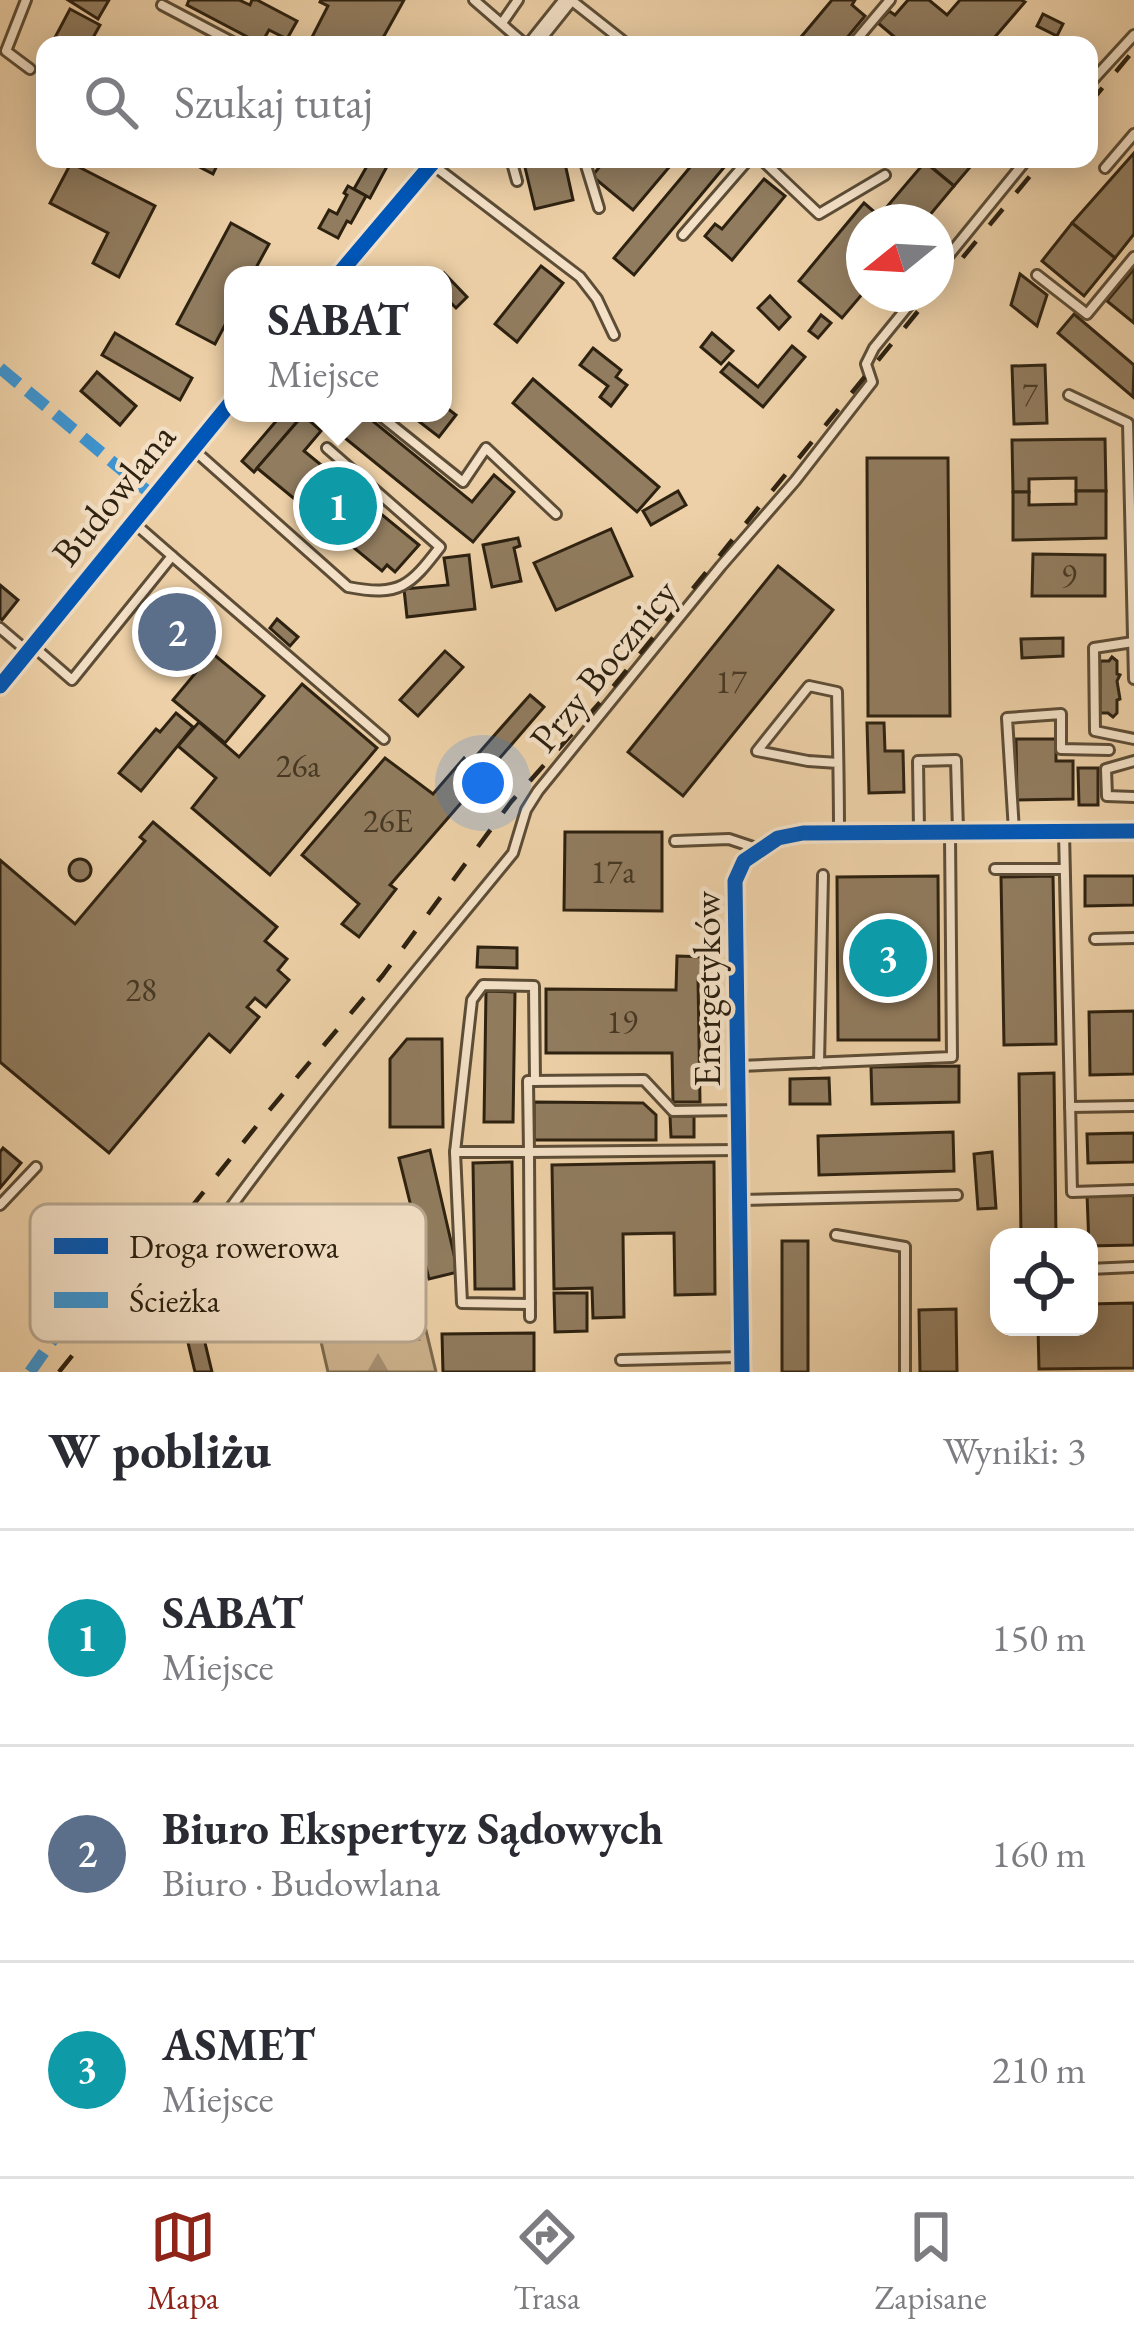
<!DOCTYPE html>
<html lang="pl">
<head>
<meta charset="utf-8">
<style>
	body { margin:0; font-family:"EB Garamond",serif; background:#f7f7f7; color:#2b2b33 }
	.controls { position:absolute; right:36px; bottom:36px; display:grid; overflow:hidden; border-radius:24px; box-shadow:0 6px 30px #0003 }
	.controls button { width:108px; height:108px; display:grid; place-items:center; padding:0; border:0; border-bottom:3px solid #e1e1e2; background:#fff; color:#2b2b33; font:60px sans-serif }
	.compass { position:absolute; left:846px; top:204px; width:108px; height:108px; border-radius:50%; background:#fff; box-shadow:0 6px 30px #0003; rotate:252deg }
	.you { position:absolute; left:483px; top:783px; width:42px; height:42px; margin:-30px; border:9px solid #fff; border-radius:50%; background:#1a73e8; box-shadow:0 0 0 18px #1a73e833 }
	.badge { display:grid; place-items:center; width:78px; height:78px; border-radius:50%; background:#8f2418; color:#fff; font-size:39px; font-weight:700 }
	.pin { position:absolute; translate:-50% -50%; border:6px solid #fff; box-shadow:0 3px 12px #0006 }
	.popup { position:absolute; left:224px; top:266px; width:228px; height:156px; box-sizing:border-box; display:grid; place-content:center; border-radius:24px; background:#fff; filter:drop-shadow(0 3px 9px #0005); font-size:39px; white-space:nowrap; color:#7c7c81 }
	.popup b { font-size:45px; color:#2b2b33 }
	.popup::after { content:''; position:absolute; left:50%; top:100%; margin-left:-24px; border:24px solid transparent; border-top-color:#fff }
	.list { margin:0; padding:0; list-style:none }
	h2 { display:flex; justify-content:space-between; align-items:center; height:156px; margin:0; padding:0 48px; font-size:51px }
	h2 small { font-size:39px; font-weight:400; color:#7c7c81 }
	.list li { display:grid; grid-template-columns:78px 1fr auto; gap:36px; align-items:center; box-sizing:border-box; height:216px; padding:0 48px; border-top:3px solid #e1e1e2 }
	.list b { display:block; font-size:45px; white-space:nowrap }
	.list p { margin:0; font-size:39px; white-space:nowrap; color:#7c7c81 }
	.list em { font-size:39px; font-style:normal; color:#7c7c81 }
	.icon { flex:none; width:66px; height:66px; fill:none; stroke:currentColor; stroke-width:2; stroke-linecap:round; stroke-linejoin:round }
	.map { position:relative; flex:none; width:1134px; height:1372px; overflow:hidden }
	.search { position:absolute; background:#fff; box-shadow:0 6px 30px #0003; left:36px; right:36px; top:36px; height:132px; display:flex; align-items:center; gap:30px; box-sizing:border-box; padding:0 42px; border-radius:24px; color:#7c7c81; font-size:45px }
	.sheet { height:804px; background:#fff }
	nav { display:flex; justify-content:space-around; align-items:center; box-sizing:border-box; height:168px; border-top:3px solid #e1e1e2; background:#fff; font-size:33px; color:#7c7c81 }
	nav a { display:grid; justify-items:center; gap:6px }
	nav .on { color:#8f2418 }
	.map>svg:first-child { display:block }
	.forest { fill:url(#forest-firs); stroke:#7c6a4e; stroke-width:3 }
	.building { fill:#917c5f; stroke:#2d2110; stroke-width:3 }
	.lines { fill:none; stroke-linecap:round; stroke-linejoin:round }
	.lane-casing { stroke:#5d4d36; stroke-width:14 }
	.street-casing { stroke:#5d4d36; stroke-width:21 }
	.lane { stroke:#f3e0c6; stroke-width:8 }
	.street { stroke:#f3e0c6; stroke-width:15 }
	.rail { stroke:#2d2110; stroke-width:4.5; stroke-dasharray:21 21; stroke-linecap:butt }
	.quiet { stroke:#3c95d3; stroke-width:12; stroke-dasharray:24 12; stroke-linecap:butt }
	.cycleway-casing { stroke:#f3e0c6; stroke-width:22 }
	.cycleway { stroke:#0057b8; stroke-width:15 }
	.labels { text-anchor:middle; stroke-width:9; stroke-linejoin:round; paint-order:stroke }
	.number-label { font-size:33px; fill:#463824 }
	.street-label { font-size:39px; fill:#2d2110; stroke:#f3e0c6 }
	.key { fill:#f3e0c6; stroke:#b8a78f; stroke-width:3 }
	.key-label { font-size:33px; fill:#2d2110 }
</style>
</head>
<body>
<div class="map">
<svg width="1134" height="1372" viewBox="0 0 1134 1372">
	<defs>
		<pattern id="forest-firs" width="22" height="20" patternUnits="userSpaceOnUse" patternTransform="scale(3)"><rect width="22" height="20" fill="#ccb28d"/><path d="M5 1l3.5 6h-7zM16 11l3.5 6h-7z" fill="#a69072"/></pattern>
	</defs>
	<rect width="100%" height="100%" fill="#edd0a7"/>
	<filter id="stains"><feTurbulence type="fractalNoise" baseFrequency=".00167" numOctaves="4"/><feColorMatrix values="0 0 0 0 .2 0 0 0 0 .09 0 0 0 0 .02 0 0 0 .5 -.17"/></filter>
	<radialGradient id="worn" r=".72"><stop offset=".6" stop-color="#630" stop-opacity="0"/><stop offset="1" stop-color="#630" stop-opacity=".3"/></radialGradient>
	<!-- forest -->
	<path class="forest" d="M419,1301L436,1372H328L316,1320Z"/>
	<!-- building -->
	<g class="building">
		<path d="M68,0H109L98,19Z"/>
		<path d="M189,0H239L250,5L252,0H257L297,21L287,39L269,30L261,44L187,5Z"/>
		<path d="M321,0H404L379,45H318L310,41L328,6L320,2Z"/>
		<path d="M832,0H855L852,5L865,16L841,45H798L796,43Z"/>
		<path d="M908,0H929L947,15L960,0H1021L1025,2L988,45H904L878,23L889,11L895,15Z"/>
		<path d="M70,9L100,25L89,45H51Z"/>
		<path d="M1043,14L1063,24L1057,36L1037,26Z"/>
		<path d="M1134,153V234L1115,258L1072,223Z"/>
		<path d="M184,159H220L213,174Z"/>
		<path d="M371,159H391L370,198L354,189Z"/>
		<path d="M523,159H564L573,200L535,209Z"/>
		<path d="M606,159H676L633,210L592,176Z"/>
		<path d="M697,159H731L634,275L614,258Z"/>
		<path d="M936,159H977L954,186L930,166Z"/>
		<path d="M925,162L954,186L924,222H886L879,216Z"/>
		<path d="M71,163L155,206L119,277L93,263L108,233L50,203Z"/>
		<path d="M764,179L785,196L732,260L705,236L715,224L722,229Z"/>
		<path d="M348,186L366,196L351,223L347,221L338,238L319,228L329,210L337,214L347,195L344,193Z"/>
		<path d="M864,203L886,222H864V292L842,318L799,281Z"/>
		<path d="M231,223L269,244L252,275H233V310L215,344L177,324Z"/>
		<path d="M1072,223L1115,258L1084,296L1042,261Z"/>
		<path d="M541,266L563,283L517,342L495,324Z"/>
		<path d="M1134,269V323L1107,301Z"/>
		<path d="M445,274L467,297L456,308L451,303L443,311Z"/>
		<path d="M1020,274L1047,295L1037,326L1011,305Z"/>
		<path d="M770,296L790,317L779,329L758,308Z"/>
		<path d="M1074,314L1134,365L1133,397L1058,333Z"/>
		<path d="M821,315L831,323L818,338L809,331Z"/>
		<path d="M115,333L192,378L180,400L102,355Z"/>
		<path d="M712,333L733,351L721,364L701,347Z"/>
		<path d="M792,346L805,357L763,407L721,372L729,363L758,387Z"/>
		<path d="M593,348L621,370L616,377L627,385L611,406L600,397L608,386L580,365Z"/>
		<path d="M1045,365L1047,423L1014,424L1012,366Z"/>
		<path d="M97,372L136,406L120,425L81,391Z"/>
		<path d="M533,379L659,487L637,512L513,403Z"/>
		<path d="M443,405L456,415L439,437L408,413H443Z"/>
		<path d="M283,413H313L308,419L303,415L254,472L242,461Z"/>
		<path d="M357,413H363L472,502L494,475L514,492L473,542L340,434Z"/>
		<path d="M303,415L321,431L304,451L419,545L395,572L387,565L382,571L257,468Z"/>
		<path d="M1105,439L1106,491H1076V478L1029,479V492H1013L1012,440Z"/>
		<path d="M867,458H948L950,716H868Z"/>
		<path d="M678,491L686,505L651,525L643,511Z"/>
		<path d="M1076,491H1106V538L1013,540V492H1029V505L1076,504Z"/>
		<path d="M611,529L632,576L556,610L534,563Z"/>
		<path d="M518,538L520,546L514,548L521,581L492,587L483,545Z"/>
		<path d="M1033,554L1105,555V596H1032Z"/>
		<path d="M469,555L475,609L407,617L404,589L448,585L444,558Z"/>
		<path d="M778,566L833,610L683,796L628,752Z"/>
		<path d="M0,585L18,600L2,620L0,618Z"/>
		<path d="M183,595L207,615L163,667L139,647Z"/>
		<path d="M277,619L298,637L290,646L270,628Z"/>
		<path d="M1063,638V656L1022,658L1021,639Z"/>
		<path d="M445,651L463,667L418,716L400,700Z"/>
		<path d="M212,653L264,696L225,743L173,700Z"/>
		<path d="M1112,657L1117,661V674L1120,675L1117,681L1120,699L1117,700V713L1113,717L1108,713H1100V661H1109Z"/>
		<path d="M302,684L377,748L270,875L192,808L216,778L178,746L199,722L239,757Z"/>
		<path d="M530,695L544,707L390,885L396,889L359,937L342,924L359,904L302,855L385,758L433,794L464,758L469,764Z"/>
		<path d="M176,713L193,727L141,791L119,773L156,729L160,732Z"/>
		<path d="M867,723H884L885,751H903L904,792L869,793Z"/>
		<path d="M1016,739H1056V761H1073V799L1017,800Z"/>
		<path d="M1078,768H1098V805H1079Z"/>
		<path d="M153,822L277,927L265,941L287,959L278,970L289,980L266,1007L255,998L247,1007L259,1017L230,1052L209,1034L109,1153L0,1062V860L75,924L145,841L140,837Z"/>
		<path d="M565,832H662V911L564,910Z"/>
		<circle cx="80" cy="870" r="11"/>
		<path d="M938,876L939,1040H838L837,877Z"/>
		<path d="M1053,876L1056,1044L1004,1045L1001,877Z"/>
		<path d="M1085,876H1134V905L1085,906Z"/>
		<path d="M478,947L517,948V968L477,967Z"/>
		<path d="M677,956L706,957V978H698L700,1102H673L672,1053H546V989L676,990Z"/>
		<path d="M486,991L515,992L513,1122H484Z"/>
		<path d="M1134,1011V1074L1090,1075L1089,1012Z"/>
		<path d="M407,1039H442L443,1127H390V1059Z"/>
		<path d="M959,1066V1102L872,1104L871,1067Z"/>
		<path d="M1054,1073L1056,1237H1021L1019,1074Z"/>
		<path d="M829,1078L830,1104H790V1079Z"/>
		<path d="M534,1102L643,1103L656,1115V1140H534Z"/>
		<path d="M670,1116H694V1137H671Z"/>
		<path d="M953,1132L954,1171L819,1175L818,1136Z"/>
		<path d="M1134,1133V1162L1088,1163L1087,1134Z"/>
		<path d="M3,1148L21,1163L0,1188V1152Z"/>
		<path d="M430,1150L458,1272L429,1279L399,1158Z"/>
		<path d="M992,1152L996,1208L978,1209L974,1154Z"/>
		<path d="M512,1162L514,1289H475L473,1163Z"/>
		<path d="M714,1162L715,1294L675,1295L674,1233L623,1234L624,1317L593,1318L592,1288L554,1289L552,1165Z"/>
		<path d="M1134,1193V1245L1089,1246L1087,1194Z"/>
		<path d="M83,1221L89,1246L52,1255L46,1231Z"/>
		<rect x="782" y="1241" width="26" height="131"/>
		<path d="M554,1293H587V1331L555,1332Z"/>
		<path d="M1134,1303V1368L1039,1369L1038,1327H1089V1304Z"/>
		<path d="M956,1309L957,1372H920L919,1310Z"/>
		<path d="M201,1326L212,1372H195L185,1330Z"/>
		<path d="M534,1333V1372H443L442,1334Z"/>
	</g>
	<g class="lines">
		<defs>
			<g id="lane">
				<path d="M26,0L6,51L30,69"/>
				<path d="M474,0L526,45"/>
				<path d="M571,0L628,45"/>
				<path d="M162,5L238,45"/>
				<path d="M502,23L518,0"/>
				<path d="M852,45L890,0"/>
				<path d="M1089,84L1134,35"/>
				<path d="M511,159L517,181"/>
				<path d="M584,159L599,208"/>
				<path d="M761,159L819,214L885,175"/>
				<path d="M433,165L580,277L597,299L614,335"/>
				<path d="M1105,168L1134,134"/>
				<path d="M683,235L749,159"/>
				<path d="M936,271L1027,159"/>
				<path d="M1037,275L1087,314L1134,257"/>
				<path d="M1069,395L1128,423L1134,679"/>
				<path d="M377,413L463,482L486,448L556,514"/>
				<path d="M194,450L348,587C400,597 410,586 440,547L327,448"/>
				<path d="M133,522L172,556"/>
				<path d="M0,628L27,651"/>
				<path d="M1133,642L1094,648L1095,731L1134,739"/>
				<path d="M34,647L72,680L172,556L384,739"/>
				<path d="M1134,761L1106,769L1107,796L1134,797"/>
				<path d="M838,763L808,761L757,751L809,686L837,692C838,739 839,785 839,831"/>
				<path d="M919,830L918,761L956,760L958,831"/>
				<path d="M1014,831L1007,718L1061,714V749L1109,750"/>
				<path d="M1064,832L1072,1192L1134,1190"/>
				<path d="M675,841L729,839L756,848"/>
				<path d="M995,869H1064"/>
				<path d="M1095,939L1134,938"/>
				<path d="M819,1063L823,875"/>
				<path d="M740,1066L952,1057L950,835"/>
				<path d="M1070,1107L1134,1106"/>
				<path d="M455,1152L472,1000L483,985L534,986L535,1081"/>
				<path d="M742,1200L957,1195"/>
				<path d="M0,1205L36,1167"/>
				<path d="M836,1235L905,1247V1372"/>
				<path d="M1089,1269L1134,1267"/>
				<path d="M530,1304L462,1303L455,1152H529L528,1081L644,1080L673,1111L739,1110"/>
				<path d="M159,1309C266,1150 391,1002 513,853L526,810L538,791L721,566L795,481L872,382L866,364L874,348L918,294"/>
				<path d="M530,1317L529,1152L738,1150"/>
				<path d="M621,1360L741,1357"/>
			</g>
			<g id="street">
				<path d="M532,45L568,0"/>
				<path d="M338,275L436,159"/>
				<path d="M0,686L233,400"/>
				<path d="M742,1372L735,881L744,861L778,838L803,833L1134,831"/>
			</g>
		</defs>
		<!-- lane casing -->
		<use href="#lane" class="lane-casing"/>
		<!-- street casing -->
		<use href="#street" class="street-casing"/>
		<!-- lane -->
		<use href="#lane" class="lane"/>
		<!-- street -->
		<use href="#street" class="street"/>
		<!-- rail -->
		<g class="rail">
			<path d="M1089,104L1134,50"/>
			<path d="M936,290L1044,159"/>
			<path d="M59,1372L267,1113L383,975L511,802L604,698L932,294"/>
		</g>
		<!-- quiet -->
		<g class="quiet">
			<path d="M0,368L146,490"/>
			<path d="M30,1372L68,1318L141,1329L159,1309"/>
		</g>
		<defs>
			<g id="cycleway">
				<path d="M338,275L436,159"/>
				<path d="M0,686L233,400"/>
				<path d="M742,1372L735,881L744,861L778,838L803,833L1134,831"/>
			</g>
		</defs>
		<!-- cycleway casing -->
		<use href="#cycleway" class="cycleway-casing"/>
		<!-- cycleway -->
		<use href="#cycleway" class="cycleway"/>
	</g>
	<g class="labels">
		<!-- number labels -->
		<g class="number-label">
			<text x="1030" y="406">7</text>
			<text x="1069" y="587">9</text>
			<text x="731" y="693">17</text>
			<text x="298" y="777">26a</text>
			<text x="388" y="832">26E</text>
			<text x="613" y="883">17a</text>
			<text x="141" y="1001">28</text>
			<text x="622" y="1033">19</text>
		</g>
		<!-- street labels -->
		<g class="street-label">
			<text transform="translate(113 494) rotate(-51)" y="14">Budowlana</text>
			<text transform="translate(603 665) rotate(-51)" y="14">Przy Bocznicy</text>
			<text transform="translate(706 989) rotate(-90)" y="14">Energetyków</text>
		</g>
	</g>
	<!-- legend -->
	<rect x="30" y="1204" width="396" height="138" rx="18" class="key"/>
	<rect x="54" y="1238" width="54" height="16" fill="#0057b8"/>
	<rect x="54" y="1292" width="54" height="16" fill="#3c95d3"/>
	<g class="key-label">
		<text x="129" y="1258">Droga rowerowa</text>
		<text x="129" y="1312">Ścieżka</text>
	</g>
	<rect width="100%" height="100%" filter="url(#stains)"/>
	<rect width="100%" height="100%" fill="url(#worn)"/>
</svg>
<div class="controls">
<button><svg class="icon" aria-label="locate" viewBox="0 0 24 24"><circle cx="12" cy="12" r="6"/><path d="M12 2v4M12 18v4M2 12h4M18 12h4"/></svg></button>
</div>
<svg class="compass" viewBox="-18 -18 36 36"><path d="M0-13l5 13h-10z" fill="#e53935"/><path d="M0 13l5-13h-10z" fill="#7c7c81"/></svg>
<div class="you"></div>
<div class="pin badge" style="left:338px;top:506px;background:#0f9aa8">1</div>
<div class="popup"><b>SABAT</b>Miejsce</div>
<div class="pin badge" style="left:177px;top:632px;background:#5c6f8a">2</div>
<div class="pin badge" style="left:888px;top:958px;background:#0f9aa8">3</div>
<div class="search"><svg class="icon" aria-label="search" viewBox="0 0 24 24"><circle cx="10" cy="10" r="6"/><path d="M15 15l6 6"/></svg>Szukaj tutaj</div>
</div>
<section class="sheet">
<h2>W pobliżu<small>Wyniki: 3</small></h2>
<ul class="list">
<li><span class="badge" style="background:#0f9aa8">1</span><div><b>SABAT</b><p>Miejsce</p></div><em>150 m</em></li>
<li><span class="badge" style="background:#5c6f8a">2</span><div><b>Biuro Ekspertyz Sądowych</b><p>Biuro · Budowlana</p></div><em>160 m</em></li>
<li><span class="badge" style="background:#0f9aa8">3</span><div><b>ASMET</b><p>Miejsce</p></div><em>210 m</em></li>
</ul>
</section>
<nav>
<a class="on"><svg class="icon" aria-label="map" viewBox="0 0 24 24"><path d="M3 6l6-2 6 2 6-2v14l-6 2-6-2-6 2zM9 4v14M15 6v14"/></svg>Mapa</a>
<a><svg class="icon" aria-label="directions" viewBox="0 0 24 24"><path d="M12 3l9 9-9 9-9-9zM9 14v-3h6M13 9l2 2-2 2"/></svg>Trasa</a>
<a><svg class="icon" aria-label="saved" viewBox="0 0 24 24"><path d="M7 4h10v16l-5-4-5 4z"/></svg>Zapisane</a>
</nav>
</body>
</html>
